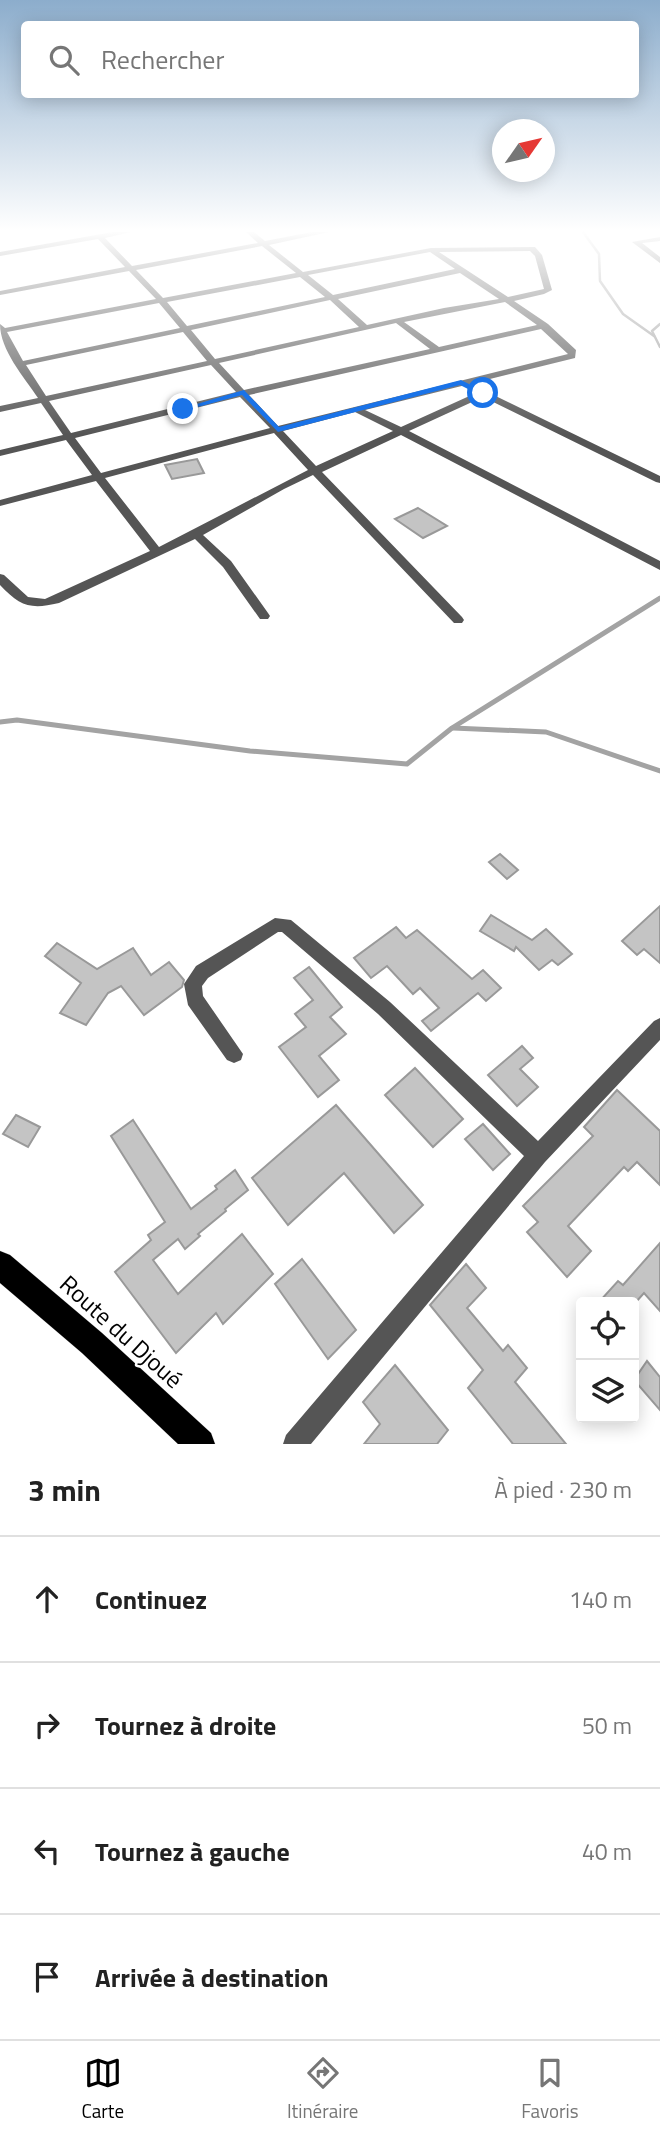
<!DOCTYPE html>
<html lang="fr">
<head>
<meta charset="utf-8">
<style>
	body { margin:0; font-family:"Titillium Web",sans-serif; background:#f2f2f2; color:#222 }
	.controls { position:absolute; right:21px; bottom:21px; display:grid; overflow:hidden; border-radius:7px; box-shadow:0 4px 18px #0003 }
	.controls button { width:63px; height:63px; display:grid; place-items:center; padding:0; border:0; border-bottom:2px solid #e0e0e0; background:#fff; color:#222; font:35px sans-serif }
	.compass { position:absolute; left:492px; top:119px; width:63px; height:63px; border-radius:50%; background:#fff; box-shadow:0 4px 18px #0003; rotate:56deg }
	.stop { position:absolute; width:21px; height:21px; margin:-16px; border:5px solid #1a73e8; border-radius:50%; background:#fff }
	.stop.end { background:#1a73e8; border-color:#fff; box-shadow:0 2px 7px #0008 }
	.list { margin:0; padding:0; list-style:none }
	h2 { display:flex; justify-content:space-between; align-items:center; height:91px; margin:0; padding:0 28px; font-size:30px }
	h2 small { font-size:23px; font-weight:400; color:#767676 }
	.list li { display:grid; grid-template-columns:46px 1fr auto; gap:21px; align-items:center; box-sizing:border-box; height:126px; padding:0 28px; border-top:2px solid #e0e0e0 }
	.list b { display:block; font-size:26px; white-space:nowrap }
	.list em { font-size:23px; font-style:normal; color:#767676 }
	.icon { flex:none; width:38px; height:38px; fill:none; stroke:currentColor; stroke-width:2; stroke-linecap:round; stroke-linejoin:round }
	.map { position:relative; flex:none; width:660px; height:1444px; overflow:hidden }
	.search { position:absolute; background:#fff; box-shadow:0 4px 18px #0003; left:21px; right:21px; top:21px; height:77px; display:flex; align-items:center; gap:18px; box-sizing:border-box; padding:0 24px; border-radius:7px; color:#767676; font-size:26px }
	.sheet { height:595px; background:#fff }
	nav { display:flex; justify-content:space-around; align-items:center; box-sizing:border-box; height:98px; border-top:2px solid #e0e0e0; background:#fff; font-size:19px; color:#767676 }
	nav a { display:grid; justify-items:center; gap:4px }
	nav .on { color:#000 }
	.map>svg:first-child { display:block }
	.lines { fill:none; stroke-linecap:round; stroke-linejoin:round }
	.stream-far1 { stroke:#a3a3a3; stroke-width:2.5 }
	.stream { stroke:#a3a3a3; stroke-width:5 }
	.building { fill:#c4c4c4; stroke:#999; stroke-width:2 }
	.primary-casing { stroke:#dbdbdb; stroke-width:1 }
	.minor { fill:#555; fill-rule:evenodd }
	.primary { fill:#000; fill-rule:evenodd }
	.route { fill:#1a73e8 }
	.labels { text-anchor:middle; stroke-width:5; stroke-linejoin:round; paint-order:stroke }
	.near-street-label { font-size:24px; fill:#000; stroke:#fff }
</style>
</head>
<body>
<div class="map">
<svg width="660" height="1444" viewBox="0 0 660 1444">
	<rect width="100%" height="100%" fill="#fff"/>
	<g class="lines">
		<!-- stream-far1 -->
		<g class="stream-far1">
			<path d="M583,232L599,254L600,281L623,314L654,336"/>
			<path d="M660,324L652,331L660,347"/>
		</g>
		<!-- stream -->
		<g class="stream">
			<path d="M0,722L17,720L250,751L407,764L452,728L660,598"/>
			<path d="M453,728L546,732L660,771"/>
		</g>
	</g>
	<!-- building -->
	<g class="building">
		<path d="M197,459L204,473L172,479L165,465Z"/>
		<path d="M418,508L447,526L423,538L395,519Z"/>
		<path d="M500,854L518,870L507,879L489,862Z"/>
		<path d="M660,906V963L644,949L637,955L622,941Z"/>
		<path d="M491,915L532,940L546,929L572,954L558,965L552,960L539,970L516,947L514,951L480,931Z"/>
		<path d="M396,927L406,938L417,930L472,979L483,970L501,988L486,1001L478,993L431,1031L422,1021L439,1008L420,988L413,994L387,966L371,978L354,958Z"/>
		<path d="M57,943L97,969L133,948L151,975L169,962L184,980L182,987L144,1015L121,986L108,993L86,1025L60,1013L81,983L45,956Z"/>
		<path d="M309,967L342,1007L330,1017L346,1034L319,1056L339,1080L318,1097L279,1047L306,1027L295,1014L313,1000L294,978Z"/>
		<path d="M522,1046L533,1058L520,1069L538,1087L517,1106L488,1075Z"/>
		<path d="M415,1068L463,1119L433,1147L385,1095Z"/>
		<path d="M617,1090L660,1131V1185L637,1162L628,1171L624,1167L568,1226L591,1251L567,1277L527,1232L538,1222L523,1206L593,1136L584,1127Z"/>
		<path d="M336,1105L423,1205L394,1233L344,1173L288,1225L252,1178Z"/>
		<path d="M16,1115L40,1127L28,1147L3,1134Z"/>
		<path d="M133,1120L191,1209L217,1189L215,1186L235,1170L248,1190L225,1209L226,1211L198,1234L200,1236L185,1249L178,1239L153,1260L178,1294L242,1234L273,1274L223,1324L216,1313L176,1353L115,1272L151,1240L148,1235L165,1222L111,1136Z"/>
		<path d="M483,1124L510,1154L493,1170L465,1139Z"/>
		<path d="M660,1243V1311L644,1293L636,1302H599L618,1281L623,1285Z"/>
		<path d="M302,1259L356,1330L328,1359L275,1284Z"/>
		<path d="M466,1264L486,1288L467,1308L503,1351L508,1345L527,1368L515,1382L566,1444H513L468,1388L483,1370L430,1305Z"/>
		<path d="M647,1361L660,1377V1410L634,1380Z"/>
		<path d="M395,1365L448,1430L437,1444H364L380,1424L363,1402Z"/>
	</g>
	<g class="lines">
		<defs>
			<path id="primary" d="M0,1251L10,1255L102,1333L211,1433L215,1444H178L82,1353L0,1283Z"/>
		</defs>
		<!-- primary casing -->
		<use href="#primary" class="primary-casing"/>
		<!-- minor -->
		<g class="minor">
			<path d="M113,232H131L105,238L132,266L258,243L246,232H254L265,241L312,232H329L269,245L303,272L431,248L535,247L542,255L552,290L544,294L514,301L548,324L576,350L575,358L365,410L401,427L476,393L470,389L475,386L660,476V483L656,482L483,397L409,431L660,561V570L401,435L322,472L462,617L464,620L462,623H454L313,475L284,489L203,535L231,561L268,613L270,616L268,619H260L223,567L195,539L59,603C30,610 20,606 0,585V574L4,575L28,597L45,599L150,551L96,481L0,506V500L92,475L66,440L0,456V450L63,435L41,403L0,412V406L38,398C24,377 0,350 0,324L5,328L156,299L129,271L0,295V291L125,267L98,239L0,256V252ZM262,246L296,273L163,298L136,270ZM530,251L535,256L544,289L508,297L439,252ZM430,252L455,269L333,295L308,275ZM460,273L499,299L444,308L367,325L338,299ZM300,277L325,297L187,326L167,302ZM330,300L359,327L215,359L191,330ZM505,302L537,325L439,347L404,322ZM159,303L180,328L23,361L7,332ZM396,323L430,349L244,390L219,363ZM541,329L568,354L278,426L249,395ZM183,332L207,361L46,396L26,365ZM211,365L236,392L71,433L49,401ZM240,397L270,428L101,473L75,438ZM355,412L393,431L316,466L283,431ZM274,433L308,470L159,547L105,478Z"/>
			<path d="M660,237V241L642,243L660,257V263L632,242Z"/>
			<path d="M275,918L291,920L390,1002L538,1141L654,1021L660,1018V1040L545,1162L311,1444H283L286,1435L524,1156L378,1014L282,932H278L208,978L202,986L203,996L243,1054L241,1060L234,1063L227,1060L188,1005L184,984L196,966Z"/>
		</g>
		<!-- primary -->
		<use href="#primary" class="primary"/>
	</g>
	<!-- sky -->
	<linearGradient id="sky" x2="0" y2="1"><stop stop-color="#8cadcc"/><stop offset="0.53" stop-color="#fff"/><stop offset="1" stop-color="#fff" stop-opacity="0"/></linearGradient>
	<rect width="660" height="435" fill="url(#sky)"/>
	<!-- route -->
	<path class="route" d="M461,380L487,393L480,395L460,385L278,432L242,395L183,411L180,409L244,390L279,427Z"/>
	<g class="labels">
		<!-- near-street labels -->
		<g class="near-street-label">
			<text transform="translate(121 1332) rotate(42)" y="8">Route du Djoué</text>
		</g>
	</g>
</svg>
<div class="controls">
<button><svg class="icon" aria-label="locate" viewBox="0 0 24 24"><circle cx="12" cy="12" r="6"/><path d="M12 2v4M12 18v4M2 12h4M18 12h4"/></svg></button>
<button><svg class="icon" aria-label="layers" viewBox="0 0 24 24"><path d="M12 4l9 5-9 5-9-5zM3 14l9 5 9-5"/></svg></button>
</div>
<svg class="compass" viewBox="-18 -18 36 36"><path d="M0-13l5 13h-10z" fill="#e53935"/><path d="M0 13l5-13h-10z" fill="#767676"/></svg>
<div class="stop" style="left:483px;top:393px"></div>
<div class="stop end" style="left:183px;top:409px"></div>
<div class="search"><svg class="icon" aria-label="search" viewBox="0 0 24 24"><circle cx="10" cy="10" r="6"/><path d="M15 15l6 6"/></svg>Rechercher</div>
</div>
<section class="sheet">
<h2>3 min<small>À pied · 230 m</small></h2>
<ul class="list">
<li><svg class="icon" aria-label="ahead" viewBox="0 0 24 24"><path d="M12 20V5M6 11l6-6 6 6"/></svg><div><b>Continuez</b></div><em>140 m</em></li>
<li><svg class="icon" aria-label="right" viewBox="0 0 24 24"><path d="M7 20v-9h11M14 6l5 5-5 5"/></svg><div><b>Tournez à droite</b></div><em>50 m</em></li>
<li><svg class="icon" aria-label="left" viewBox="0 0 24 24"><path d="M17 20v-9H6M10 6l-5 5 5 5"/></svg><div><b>Tournez à gauche</b></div><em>40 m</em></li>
<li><svg class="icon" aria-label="arrive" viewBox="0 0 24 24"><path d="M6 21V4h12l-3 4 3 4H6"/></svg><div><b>Arrivée à destination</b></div></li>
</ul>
</section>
<nav>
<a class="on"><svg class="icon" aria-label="map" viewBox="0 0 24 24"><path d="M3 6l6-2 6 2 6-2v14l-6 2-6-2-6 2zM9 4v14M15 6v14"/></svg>Carte</a>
<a><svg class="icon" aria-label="directions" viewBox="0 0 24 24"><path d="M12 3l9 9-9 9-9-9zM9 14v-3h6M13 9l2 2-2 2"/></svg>Itinéraire</a>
<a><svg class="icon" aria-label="saved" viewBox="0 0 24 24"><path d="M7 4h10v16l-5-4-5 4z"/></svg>Favoris</a>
</nav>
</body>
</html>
